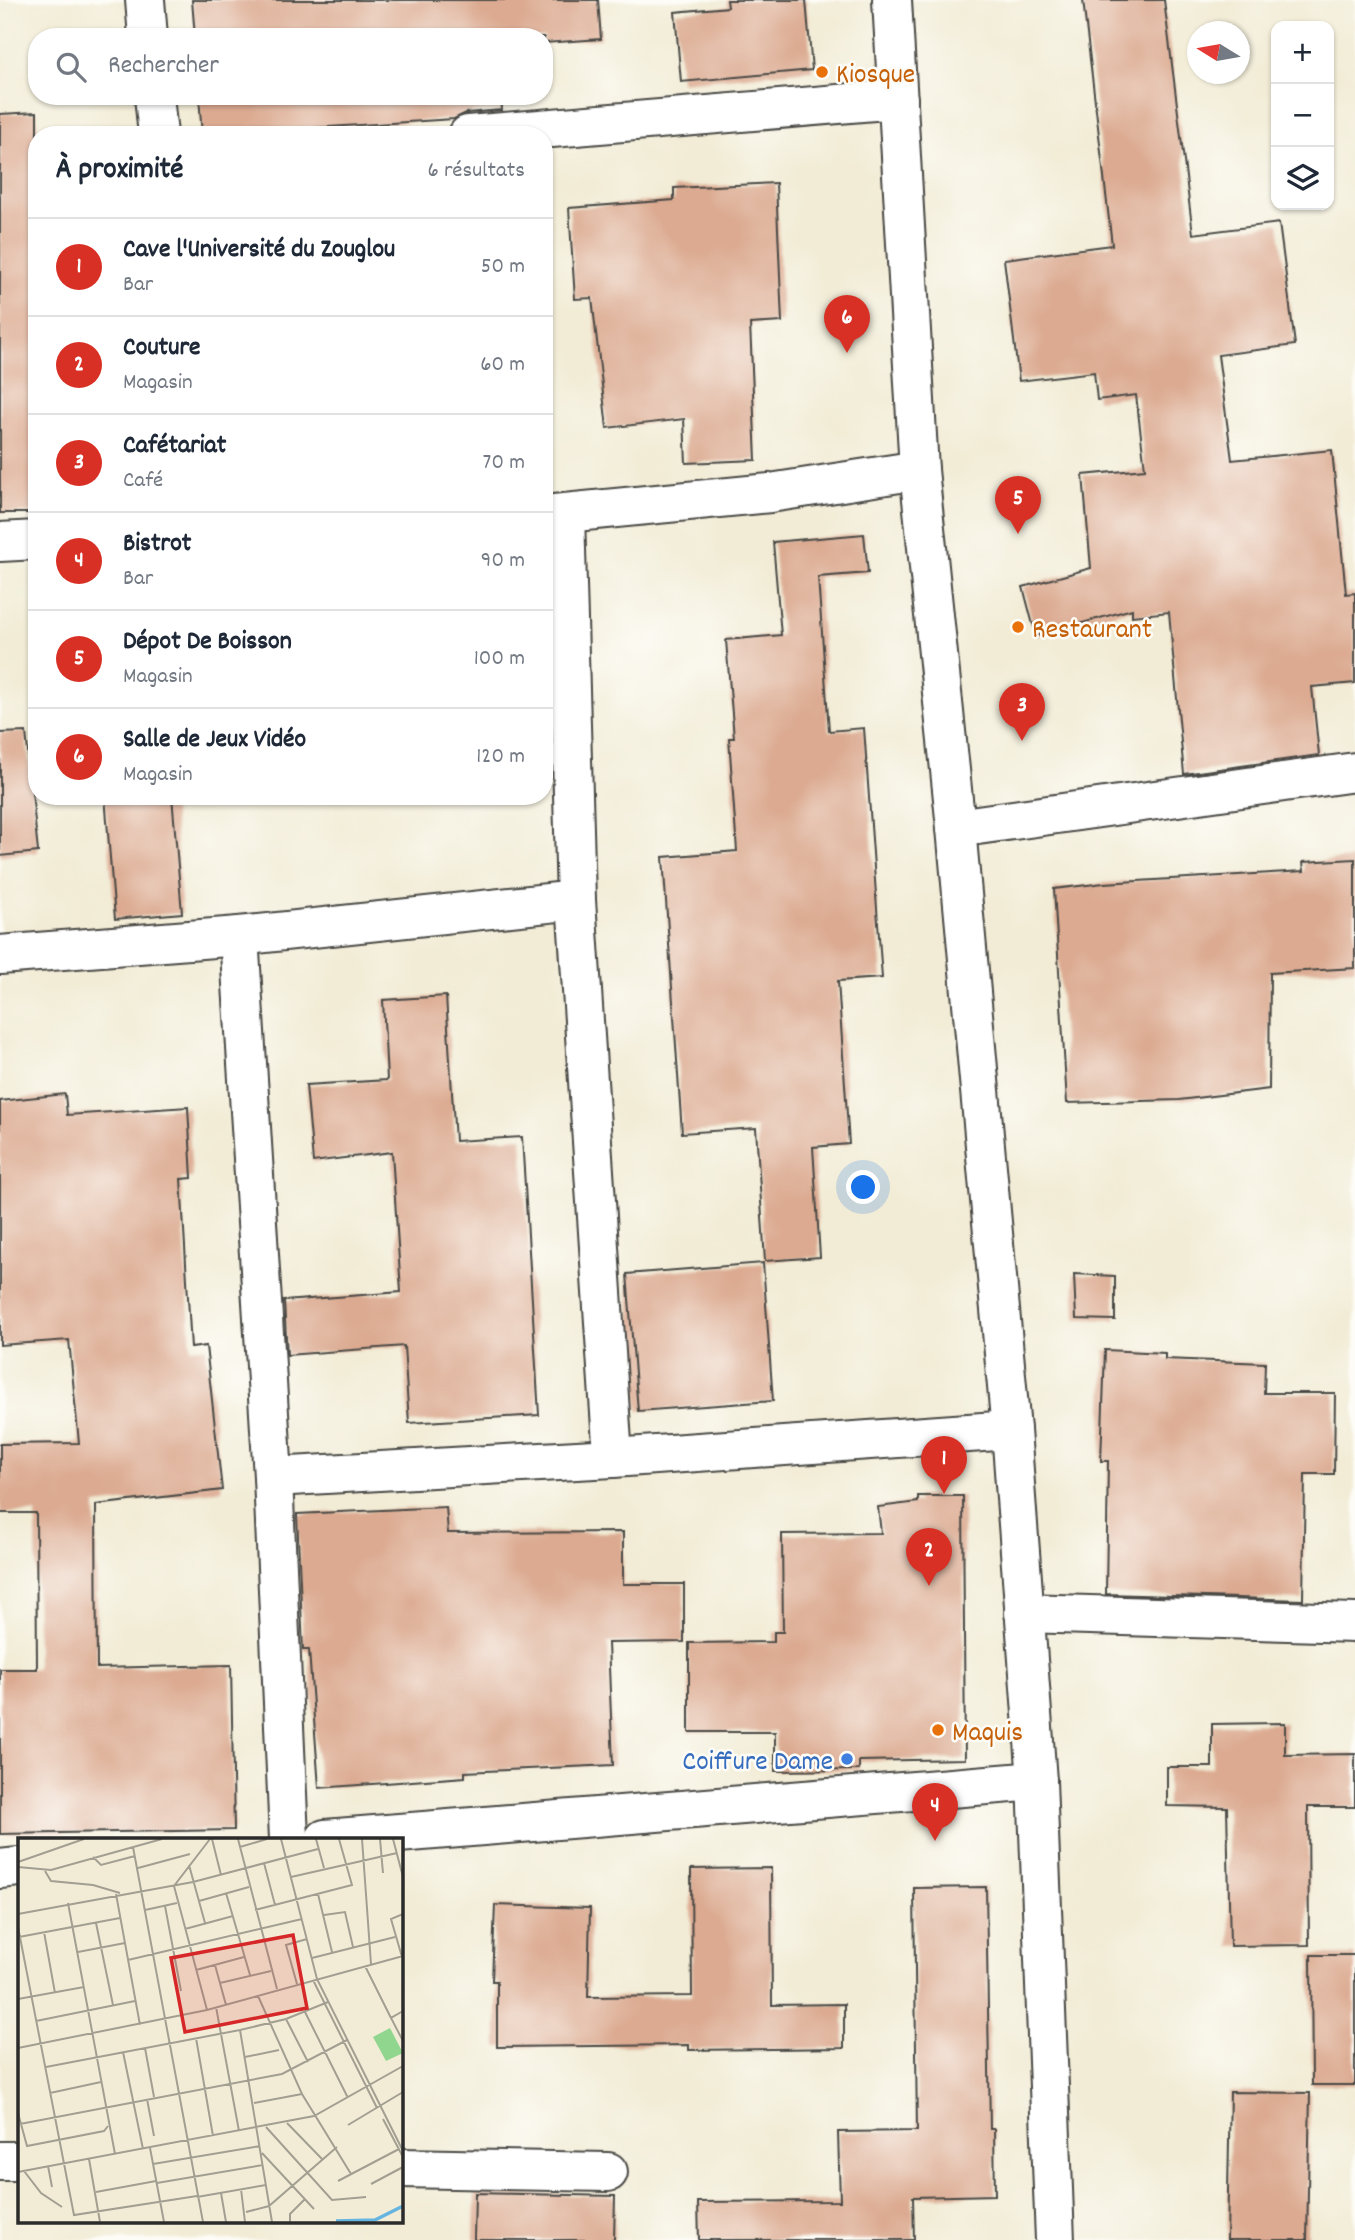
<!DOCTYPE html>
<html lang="fr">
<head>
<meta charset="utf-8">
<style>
	body { margin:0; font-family:Dekko,sans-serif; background:#f6f6f7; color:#1f2937 }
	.controls { position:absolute; right:21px; top:21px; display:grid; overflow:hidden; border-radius:14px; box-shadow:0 2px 5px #0004 }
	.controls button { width:63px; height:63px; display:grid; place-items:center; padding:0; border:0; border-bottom:2px solid #e0e1e3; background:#fff; color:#1f2937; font:35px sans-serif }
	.compass { position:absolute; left:1187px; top:21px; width:63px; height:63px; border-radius:50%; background:#fff; box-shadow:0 2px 5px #0004; rotate:281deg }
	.you { position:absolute; left:864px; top:1188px; width:24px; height:24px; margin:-18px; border:5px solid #fff; border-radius:50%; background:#1a73e8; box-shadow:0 0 0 10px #1a73e833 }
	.badge { display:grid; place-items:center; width:46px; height:46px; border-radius:50%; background:#d93025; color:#fff; font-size:23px; font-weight:700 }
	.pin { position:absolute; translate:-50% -58px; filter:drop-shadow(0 2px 4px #0008) }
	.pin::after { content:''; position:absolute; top:37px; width:24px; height:21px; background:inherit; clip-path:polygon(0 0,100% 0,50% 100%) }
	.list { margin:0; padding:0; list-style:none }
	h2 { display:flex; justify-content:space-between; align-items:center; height:91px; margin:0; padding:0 28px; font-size:30px }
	h2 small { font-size:23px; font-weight:400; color:#747a83 }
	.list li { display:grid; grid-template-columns:46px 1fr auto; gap:21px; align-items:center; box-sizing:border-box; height:98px; padding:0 28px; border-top:2px solid #e0e1e3 }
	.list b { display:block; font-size:26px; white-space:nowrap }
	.list p { margin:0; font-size:23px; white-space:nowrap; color:#747a83 }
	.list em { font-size:23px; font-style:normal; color:#747a83 }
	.icon { flex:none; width:38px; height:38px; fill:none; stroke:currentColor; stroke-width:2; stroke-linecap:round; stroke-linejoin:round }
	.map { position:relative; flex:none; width:1355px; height:2240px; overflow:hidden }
	.search { position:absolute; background:#fff; box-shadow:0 2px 5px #0004; left:28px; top:28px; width:525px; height:77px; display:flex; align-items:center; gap:18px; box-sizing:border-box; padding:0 24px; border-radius:28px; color:#747a83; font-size:26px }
	.panel { position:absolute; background:#fff; box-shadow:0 2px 5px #0004; left:28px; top:126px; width:525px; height:679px; border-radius:28px }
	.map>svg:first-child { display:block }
	.building { fill:#dcaa91 }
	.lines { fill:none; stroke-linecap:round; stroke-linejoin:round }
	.street-casing { stroke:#494845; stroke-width:42 }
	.secondary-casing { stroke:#494845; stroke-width:42 }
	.street { stroke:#fff; stroke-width:38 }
	.secondary { stroke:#fff; stroke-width:38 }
	.food-dot { fill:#e8710a; stroke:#fdfcf7; stroke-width:2.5 }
	.shop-dot { fill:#3f7fe0; stroke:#fdfcf7; stroke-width:2.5 }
	.labels { text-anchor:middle; stroke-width:5; stroke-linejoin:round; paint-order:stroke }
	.food-label { font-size:28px; fill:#c56008; stroke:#fdfcf7; text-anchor:start }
	.shop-label { font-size:28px; fill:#366cbe; stroke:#fdfcf7; text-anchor:end }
	.inset-river { fill:none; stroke:#66b4e0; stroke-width:3.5 }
	.inset-road { fill:none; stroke:#a29f92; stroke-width:2 }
	.view { fill:#d62828; fill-opacity:0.15; stroke:#d62828; stroke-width:3.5 }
	.inset-edge { fill:none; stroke:#2b2b2b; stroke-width:3.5 }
</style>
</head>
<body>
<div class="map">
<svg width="1355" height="2240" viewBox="0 0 1355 2240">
	<rect width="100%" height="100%" fill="#fdfcf7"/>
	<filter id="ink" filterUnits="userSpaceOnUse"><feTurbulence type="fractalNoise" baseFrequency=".0143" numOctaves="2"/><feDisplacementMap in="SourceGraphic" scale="14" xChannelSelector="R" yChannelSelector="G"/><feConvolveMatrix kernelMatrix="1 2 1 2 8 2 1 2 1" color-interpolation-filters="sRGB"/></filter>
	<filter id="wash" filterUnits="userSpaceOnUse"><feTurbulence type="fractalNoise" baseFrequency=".00686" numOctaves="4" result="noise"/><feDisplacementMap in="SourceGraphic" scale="28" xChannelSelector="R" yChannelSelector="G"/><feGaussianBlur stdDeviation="1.57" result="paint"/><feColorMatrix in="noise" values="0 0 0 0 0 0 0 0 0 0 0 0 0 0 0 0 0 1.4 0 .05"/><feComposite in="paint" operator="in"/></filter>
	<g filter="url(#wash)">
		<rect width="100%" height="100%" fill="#f2ecd6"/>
		<g id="blocks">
			<!-- building -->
			<g class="building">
				<path d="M192,0H598L601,39L544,43V37H195Z"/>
				<path d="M727,0H806L812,70L681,82L675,12L728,7Z"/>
				<path d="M1083,0H1164L1193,234L1279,223L1295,345L1218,355L1232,460L1332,450L1346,594L1355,593V683L1312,687L1319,755L1184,774L1169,612L1132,616V609L1036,636L1023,587L1091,568L1083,475L1145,469L1136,395L1097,400L1094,372L1019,381L1004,259L1112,245Z"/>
				<path d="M199,96H501L502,110L466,113L454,119L202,135Z"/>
				<path d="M37,112V513H0V114Z"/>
				<path d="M776,183L782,322L750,324L756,460L686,463L684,419L607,428L592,298L575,299L569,208L674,200V188Z"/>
				<path d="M864,534L868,573L818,577L829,731L864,728L882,978L838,981L849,1144L813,1147L820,1257L765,1261L756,1128L682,1133L663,857L737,851L729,738H734L726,640L781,635L773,542Z"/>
				<path d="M26,732L38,852L0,856V733Z"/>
				<path d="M105,796H172L182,913L115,919Z"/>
				<path d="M1355,859V968L1270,973L1269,1089L1179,1100L1067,1103L1054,889L1104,883L1304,871L1303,862Z"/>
				<path d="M446,996L455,1141L522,1137L539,1415L409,1423L404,1346L287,1355L284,1301L401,1292L392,1152L313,1162L306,1085L387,1080L383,1000Z"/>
				<path d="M65,1094L67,1115L188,1107L192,1178L181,1179L191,1348L206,1346L222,1490L96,1505L97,1668L231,1665L234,1830L0,1834V1669H37L36,1513H0V1444L79,1443L69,1340L0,1345V1101Z"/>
				<path d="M763,1263L773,1401L638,1411L627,1274Z"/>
				<path d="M1074,1274L1115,1276V1320L1076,1319Z"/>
				<path d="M1105,1350L1165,1353V1359L1265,1363L1264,1393H1335L1334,1474H1305L1303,1600L1106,1594L1108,1461H1101Z"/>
				<path d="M918,1496H963L965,1759L859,1761V1770L775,1771V1732H689V1643L774,1642V1632H783L782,1534L881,1533L878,1507L918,1502Z"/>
				<path d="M446,1507L448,1533L623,1532V1584H684V1642L608,1643L613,1765L465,1772V1777L319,1788L309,1650H303L297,1514Z"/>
				<path d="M1285,1723V1755L1355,1754V1807H1308L1309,1945L1230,1946L1227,1807L1167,1806V1767H1212V1724Z"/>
				<path d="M771,1868L772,2005L844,2004V2048L689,2050V2045L497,2047V1981H492L495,1905L590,1908L588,1997L692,1996L691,1869Z"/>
				<path d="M986,1887L990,2129H994L995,2195L913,2197L914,2240H699L698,2202L840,2201L838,2132L917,2131L914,1888Z"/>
				<path d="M1311,1955H1355V2085H1312Z"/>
				<path d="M1230,2092L1310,2093L1307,2240H1227Z"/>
				<path d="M475,2193L615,2196L614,2240H474Z"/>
			</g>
		</g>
	</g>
	<g filter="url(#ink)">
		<use href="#blocks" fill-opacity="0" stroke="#494845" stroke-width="2"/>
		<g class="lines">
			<defs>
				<g id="street">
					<path d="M145,0L148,37"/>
					<path d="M154,96L158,135"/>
					<path d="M468,135L898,99"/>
					<path d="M565,514L576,900L613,1458"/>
					<path d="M544,515L770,493L919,470"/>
					<path d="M0,542L37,540"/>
					<path d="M956,828L1355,772"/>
					<path d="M239,936L273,1477L289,1839"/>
					<path d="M0,955L239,936L576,900"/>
					<path d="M273,1477L613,1458L1011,1430"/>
					<path d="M1024,1613L1355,1623"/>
					<path d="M325,1839L1037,1781"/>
					<path d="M0,1869L19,1867"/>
					<path d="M0,2161H19"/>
					<path d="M401,2168L608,2172"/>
				</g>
				<path id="secondary" d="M892,0L919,470L956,828L1011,1430L1037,1781L1055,2240"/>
			</defs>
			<!-- street casing -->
			<use href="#street" class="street-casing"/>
			<!-- secondary casing -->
			<use href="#secondary" class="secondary-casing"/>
			<!-- street -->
			<use href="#street" class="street"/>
			<!-- secondary -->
			<use href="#secondary" class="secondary"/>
		</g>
	</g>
	<!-- markers -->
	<g class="food-dot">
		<circle cx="822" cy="72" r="7"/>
		<circle cx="1018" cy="627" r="7"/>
		<circle cx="938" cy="1730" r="7"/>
	</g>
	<circle class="shop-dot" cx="847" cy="1759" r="7"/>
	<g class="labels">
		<!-- food labels -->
		<g class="food-label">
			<text x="836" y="82">Kiosque</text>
			<text x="1032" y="637">Restaurant</text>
			<text x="952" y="1740">Maquis</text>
		</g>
		<!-- shop labels -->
		<g class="shop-label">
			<text x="833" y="1769">Coiffure Dame</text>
		</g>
	</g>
	<!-- overview -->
	<g transform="translate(18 1838)">
		<rect width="385" height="385" fill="#f2ecd6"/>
		<path d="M372,190L385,215L368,223L355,199Z" fill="#91d68f"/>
		<path class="inset-river" d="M318,383L357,382L385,368"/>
		<path class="inset-road" d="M194,1L203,37M220,1L259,151M263,1L299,141L385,313M298,1L306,30M344,1L353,126M362,1L365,35M375,1L385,39M115,9L185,384M222,9L249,1M75,19L83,27L117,18M0,24L66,1M246,25L257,67M171,27L187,85M0,29L33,32L144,1M120,30L172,16M27,33L33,43L75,47L102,55M273,39L379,15M208,55L232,137M98,56L122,187M300,56L314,114M181,63L231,49M50,65L97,316M147,68L163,153M127,72L159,65M237,72L334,47L321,1M0,76L175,44L300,11M306,77L327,74L335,109M78,85L95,167M0,89L56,377L179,358M167,91L215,78M26,94L37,155M1,99L102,80M60,114L107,105M384,119L373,81L385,76M294,120L377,99M110,122L284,81M197,127L208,167M347,128L373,180M178,132L226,119M295,142L359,270M202,145L253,133M279,146L268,107L289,101M240,158L284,256L333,336M0,161L66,149M198,169L221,293M189,172L156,48L192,1M385,173L373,180L385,203M287,174L330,260M268,181L290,224M18,183L117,163M222,192L254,384M178,200L195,298M0,210L189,172L385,118M127,210L136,259M105,214L125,311M227,219L261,212M28,229L222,192L268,181L310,164M32,255L83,244M129,261L136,298M236,265L284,256M0,275L9,308L86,293L90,288M365,281L385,319M269,285L304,321M2,286L264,236L329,202M330,287L385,254M248,289L314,362L348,359M132,310L146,384M244,315L296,371M71,321L82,384M135,326L242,308M30,328L34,349M6,333L23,355L44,369M0,334L296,278L385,228M320,343L381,311M139,345L245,327M353,346L385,329M223,351L227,384M78,354L138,343M203,355L208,384M179,359L248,347M228,374L251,368L319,309M272,384V376L287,361"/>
		<path class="view" d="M275,97L289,170L167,194L153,120Z"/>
		<rect width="385" height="385" class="inset-edge"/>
	</g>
</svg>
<div class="controls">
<button>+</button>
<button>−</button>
<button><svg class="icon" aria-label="layers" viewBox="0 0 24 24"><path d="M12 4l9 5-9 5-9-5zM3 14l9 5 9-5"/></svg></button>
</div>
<svg class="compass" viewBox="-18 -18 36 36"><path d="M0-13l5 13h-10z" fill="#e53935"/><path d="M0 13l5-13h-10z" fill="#747a83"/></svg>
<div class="you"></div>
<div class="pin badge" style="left:944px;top:1494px">1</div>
<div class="pin badge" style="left:929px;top:1586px">2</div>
<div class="pin badge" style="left:1022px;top:741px">3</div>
<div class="pin badge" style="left:935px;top:1841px">4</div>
<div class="pin badge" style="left:1018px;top:534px">5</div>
<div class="pin badge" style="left:847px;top:353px">6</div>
<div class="search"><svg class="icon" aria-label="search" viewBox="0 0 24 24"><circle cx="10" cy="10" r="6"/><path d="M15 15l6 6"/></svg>Rechercher</div>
<section class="panel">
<h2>À proximité<small>6 résultats</small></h2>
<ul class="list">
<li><span class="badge">1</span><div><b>Cave l'Université du Zouglou</b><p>Bar</p></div><em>50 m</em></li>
<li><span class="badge">2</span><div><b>Couture</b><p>Magasin</p></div><em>60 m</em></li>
<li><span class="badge">3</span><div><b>Cafétariat</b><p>Café</p></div><em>70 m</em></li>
<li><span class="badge">4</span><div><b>Bistrot</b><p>Bar</p></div><em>90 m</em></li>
<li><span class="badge">5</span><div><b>Dépot De Boisson</b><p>Magasin</p></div><em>100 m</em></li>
<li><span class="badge">6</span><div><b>Salle de Jeux Vidéo</b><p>Magasin</p></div><em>120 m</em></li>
</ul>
</section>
</div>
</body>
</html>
